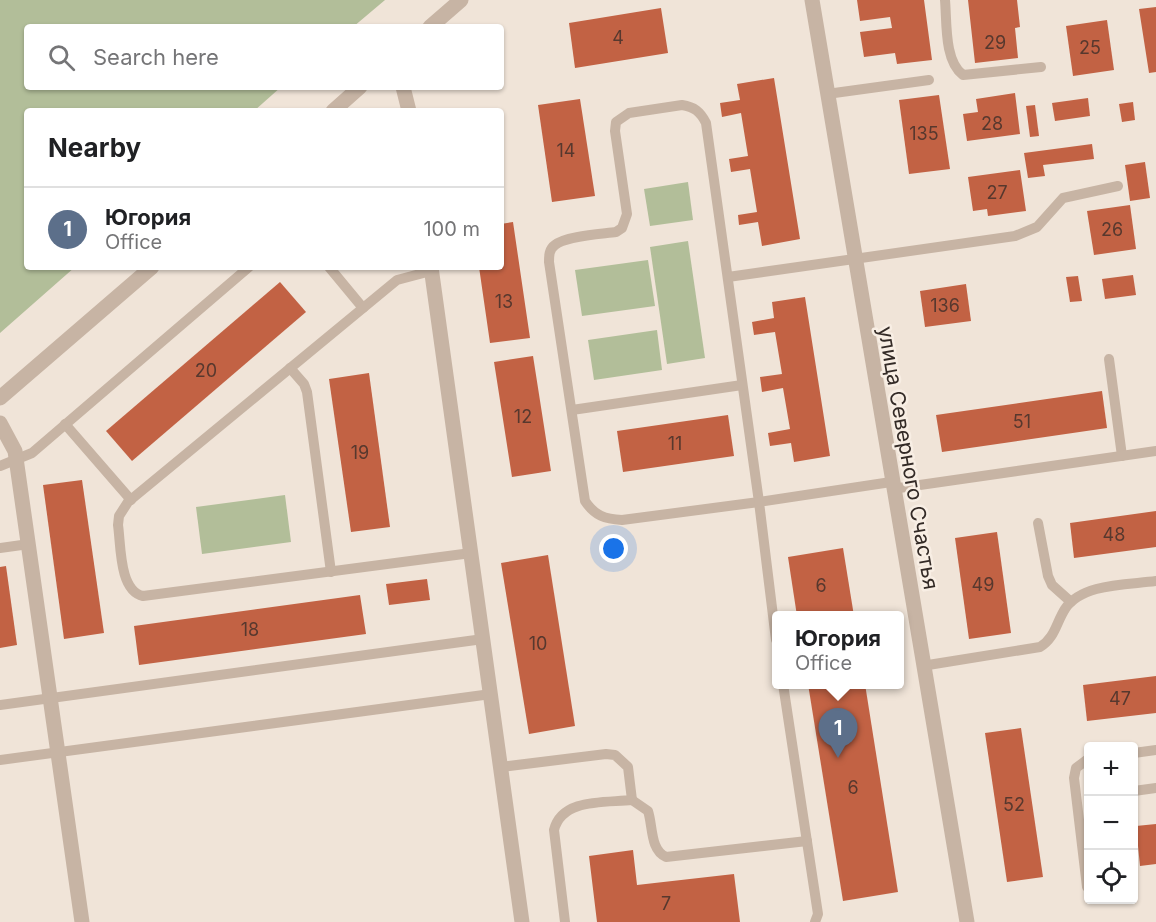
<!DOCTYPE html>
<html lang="en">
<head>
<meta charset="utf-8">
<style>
	body { margin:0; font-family:Inter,sans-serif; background:#f6f6f6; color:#202124 }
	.controls { position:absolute; right:18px; bottom:18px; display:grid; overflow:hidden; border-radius:6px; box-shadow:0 2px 4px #0004 }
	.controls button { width:54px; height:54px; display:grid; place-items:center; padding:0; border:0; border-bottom:2px solid #e0e0e0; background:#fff; color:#202124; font:30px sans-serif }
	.you { position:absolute; left:614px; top:549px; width:21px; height:21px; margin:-15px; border:4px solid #fff; border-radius:50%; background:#1a73e8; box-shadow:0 0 0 9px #1a73e833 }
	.badge { display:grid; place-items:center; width:39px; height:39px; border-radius:50%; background:#1d4f53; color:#fff; font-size:20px; font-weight:700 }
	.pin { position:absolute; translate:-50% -50px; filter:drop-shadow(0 2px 3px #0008) }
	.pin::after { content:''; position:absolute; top:32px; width:21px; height:18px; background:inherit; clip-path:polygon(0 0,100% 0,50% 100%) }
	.popup { position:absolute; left:772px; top:611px; width:132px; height:78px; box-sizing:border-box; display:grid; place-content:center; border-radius:6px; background:#fff; filter:drop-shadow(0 2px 4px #0005); font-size:20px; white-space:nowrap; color:#757577 }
	.popup b { font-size:22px; color:#202124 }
	.popup::after { content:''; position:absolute; left:50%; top:100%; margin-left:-12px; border:12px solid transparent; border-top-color:#fff }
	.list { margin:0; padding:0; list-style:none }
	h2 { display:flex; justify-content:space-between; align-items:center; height:78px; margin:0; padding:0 24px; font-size:26px }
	h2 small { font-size:20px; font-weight:400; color:#757577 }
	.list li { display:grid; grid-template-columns:39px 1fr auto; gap:18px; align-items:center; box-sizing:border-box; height:84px; padding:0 24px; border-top:2px solid #e0e0e0 }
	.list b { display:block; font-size:22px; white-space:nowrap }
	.list p { margin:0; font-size:20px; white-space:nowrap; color:#757577 }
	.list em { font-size:20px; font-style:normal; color:#757577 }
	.icon { flex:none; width:33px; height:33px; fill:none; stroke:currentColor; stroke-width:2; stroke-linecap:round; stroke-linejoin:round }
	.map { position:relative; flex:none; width:1156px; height:922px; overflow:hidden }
	.search { position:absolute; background:#fff; box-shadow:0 2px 4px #0004; left:24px; top:24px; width:480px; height:66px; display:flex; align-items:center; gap:15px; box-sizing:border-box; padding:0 21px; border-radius:6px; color:#757577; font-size:22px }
	.panel { position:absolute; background:#fff; box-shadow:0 2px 4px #0004; left:24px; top:108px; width:480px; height:162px; border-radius:6px }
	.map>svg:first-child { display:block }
	.green { fill:#b2be99 }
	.building { fill:#c26244 }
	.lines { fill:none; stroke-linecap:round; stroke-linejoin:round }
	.service { stroke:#c7b4a4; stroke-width:10 }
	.minor { stroke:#c7b4a4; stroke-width:15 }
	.labels { text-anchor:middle; stroke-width:5; stroke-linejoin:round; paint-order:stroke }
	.number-label { font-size:18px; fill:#57382e }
	.street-label { font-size:21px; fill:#332a26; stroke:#f8eee4 }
</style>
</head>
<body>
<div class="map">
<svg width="1156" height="922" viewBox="0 0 1156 922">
	<rect width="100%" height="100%" fill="#f0e4d8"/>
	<!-- green -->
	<g class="green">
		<path d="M0,0H385L353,27H27V87H281L254,111H27V267H75L0,333Z"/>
		<path d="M688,182L693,220L650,226L644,189Z"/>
		<path d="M688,241L705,358L667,364L650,247Z"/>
		<path d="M648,260L655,306L582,316L575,270Z"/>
		<path d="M657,330L662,370L594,380L588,340Z"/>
		<path d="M285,495L291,542L202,554L196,507Z"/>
	</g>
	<!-- building -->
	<g class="building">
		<path d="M857,0H924L932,60L897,64L895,53L864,57L860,32L892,28L890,17L860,21Z"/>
		<path d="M968,0H1017L1020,27L1015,28L1018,58L975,63Z"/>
		<path d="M1156,7V72L1149,73L1139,9Z"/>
		<path d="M661,8L668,53L575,68L569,23Z"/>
		<path d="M1107,20L1114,70L1073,76L1066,26Z"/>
		<path d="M774,78L800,239L762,246L758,222L739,225L738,215L757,212L750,169L731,172L729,159L748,156L741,113L722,117L720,103L740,100L737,84Z"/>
		<path d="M1015,93L1020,134L967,141L963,114L978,112L976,99Z"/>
		<path d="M939,95L950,169L909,174L899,100Z"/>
		<path d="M1088,98L1090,116L1055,121L1052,103Z"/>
		<path d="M580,99L595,196L552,202L538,105Z"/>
		<path d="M1133,102L1135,120L1122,122L1119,104Z"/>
		<path d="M1035,105L1039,136L1030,137L1026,106Z"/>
		<path d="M1092,144L1094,159L1043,165L1045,176L1028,178L1024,153Z"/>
		<path d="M1145,162L1150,198L1130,201L1125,165Z"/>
		<path d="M1020,170L1026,211L988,216L987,209L973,211L968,177Z"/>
		<path d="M1130,205L1136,249L1094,255L1087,211Z"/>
		<path d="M513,222L530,338L490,343L479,267H501V224Z"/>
		<path d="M1133,275L1136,295L1105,299L1102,279Z"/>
		<path d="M1078,276L1082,301L1070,302L1066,277Z"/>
		<path d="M280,282L306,312L132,461L106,431Z"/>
		<path d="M966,284L971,321L925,327L920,291Z"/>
		<path d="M805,297L830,456L794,462L791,443L770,446L768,433L790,429L783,388L762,392L760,377L782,374L775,332L754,335L752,322L774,318L772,302Z"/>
		<path d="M533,356L551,471L512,477L494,362Z"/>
		<path d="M369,373L390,527L351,532L329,379Z"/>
		<path d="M1102,391L1107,428L942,452L936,415Z"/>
		<path d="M728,415L734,456L623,472L617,431Z"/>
		<path d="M82,480L104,633L64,639L43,485Z"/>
		<path d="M1156,511V547L1074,558L1070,523Z"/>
		<path d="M997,532L1011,633L969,639L955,538Z"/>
		<path d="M843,548L854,616H797L788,557Z"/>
		<path d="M548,555L575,726L529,734L501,563Z"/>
		<path d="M6,566L17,645L0,648V567Z"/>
		<path d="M427,579L430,600L389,605L386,584Z"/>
		<path d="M360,595L366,634L139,665L134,626Z"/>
		<path d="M1156,676V713L1087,721L1083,685Z"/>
		<path d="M808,684H865L898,892L843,901Z"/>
		<path d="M1021,728L1043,877L1007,882L985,733Z"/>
		<path d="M1156,824V864L1140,866L1136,826Z"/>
		<path d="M633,850L637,885L734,874L740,922H597L589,856Z"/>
	</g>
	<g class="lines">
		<!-- service -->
		<g class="service">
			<path d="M945,0C947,22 944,61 963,75L1041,67"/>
			<path d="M827,94L929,80"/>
			<path d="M682,105C694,107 700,111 706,123L759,502L622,520C605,519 595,516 585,501L549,262C549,256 549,249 555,245C565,236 602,234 616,232L622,228L627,214L615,131L616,122L629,113Z"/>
			<path d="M329,267L363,308"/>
			<path d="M431,271L397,280L128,502L119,516L118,525C121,545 119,591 143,596L471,553"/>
			<path d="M728,277L1015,236L1037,227L1063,198L1118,186"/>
			<path d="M1109,359L1122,456"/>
			<path d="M290,368L304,384L307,392L331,572"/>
			<path d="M572,410L742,385"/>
			<path d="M65,424L131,500"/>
			<path d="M0,466L32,453L249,267"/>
			<path d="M892,489L1156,451"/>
			<path d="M1038,523L1048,576L1052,585L1071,602"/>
			<path d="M0,548L29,544"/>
			<path d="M776,640L759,502L891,482"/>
			<path d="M922,666L1040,647C1055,638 1056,623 1065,609C1082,583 1128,585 1156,581"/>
			<path d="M783,684L818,914L815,922"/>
			<path d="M0,705L483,639"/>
			<path d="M1134,753L1156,750"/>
			<path d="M0,760L491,694"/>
			<path d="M501,767L606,754L615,755L628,767L632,800C605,803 562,798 554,830L565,922"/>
			<path d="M1134,791L1156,788"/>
			<path d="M632,800L648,811C653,826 650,850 666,857L807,841"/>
			<path d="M1087,887L1074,778L1076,768L1088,759"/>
		</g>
		<!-- minor -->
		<g class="minor">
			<path d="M812,0L967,922"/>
			<path d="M430,27L461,0"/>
			<path d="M403,87L409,111"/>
			<path d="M333,111L360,87"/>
			<path d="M431,267L522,922"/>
			<path d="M0,398L152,267"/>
			<path d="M0,423L15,451L82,922"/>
		</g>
	</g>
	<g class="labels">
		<!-- number labels -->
		<g class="number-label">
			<text x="618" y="44">4</text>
			<text x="995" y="49">29</text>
			<text x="1090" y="54">25</text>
			<text x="992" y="130">28</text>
			<text x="924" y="140">135</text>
			<text x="566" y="157">14</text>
			<text x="997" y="199">27</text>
			<text x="1112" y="236">26</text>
			<text x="504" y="308">13</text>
			<text x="945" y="312">136</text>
			<text x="206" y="377">20</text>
			<text x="523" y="423">12</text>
			<text x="1022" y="428">51</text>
			<text x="675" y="450">11</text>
			<text x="360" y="459">19</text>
			<text x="1114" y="541">48</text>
			<text x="983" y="591">49</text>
			<text x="821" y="592">6</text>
			<text x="250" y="636">18</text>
			<text x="538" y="650">10</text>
			<text x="1120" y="705">47</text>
			<text x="853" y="794">6</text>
			<text x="1014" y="811">52</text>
			<text x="666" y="910">7</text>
		</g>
		<!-- street labels -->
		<g class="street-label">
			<text transform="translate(908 458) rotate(80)" y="7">улица Северного Счастья</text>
		</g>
	</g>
</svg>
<div class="controls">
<button>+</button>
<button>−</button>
<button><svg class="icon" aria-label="locate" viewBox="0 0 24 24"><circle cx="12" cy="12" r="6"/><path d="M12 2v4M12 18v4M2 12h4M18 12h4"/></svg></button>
</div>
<div class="you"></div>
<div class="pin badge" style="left:838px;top:758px;background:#5c6f8a">1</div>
<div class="popup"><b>Югория</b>Office</div>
<div class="search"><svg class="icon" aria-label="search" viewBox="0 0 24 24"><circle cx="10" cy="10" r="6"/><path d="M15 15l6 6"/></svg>Search here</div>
<section class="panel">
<h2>Nearby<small></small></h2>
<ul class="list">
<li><span class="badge" style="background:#5c6f8a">1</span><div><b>Югория</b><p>Office</p></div><em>100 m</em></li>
</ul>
</section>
</div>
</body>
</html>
